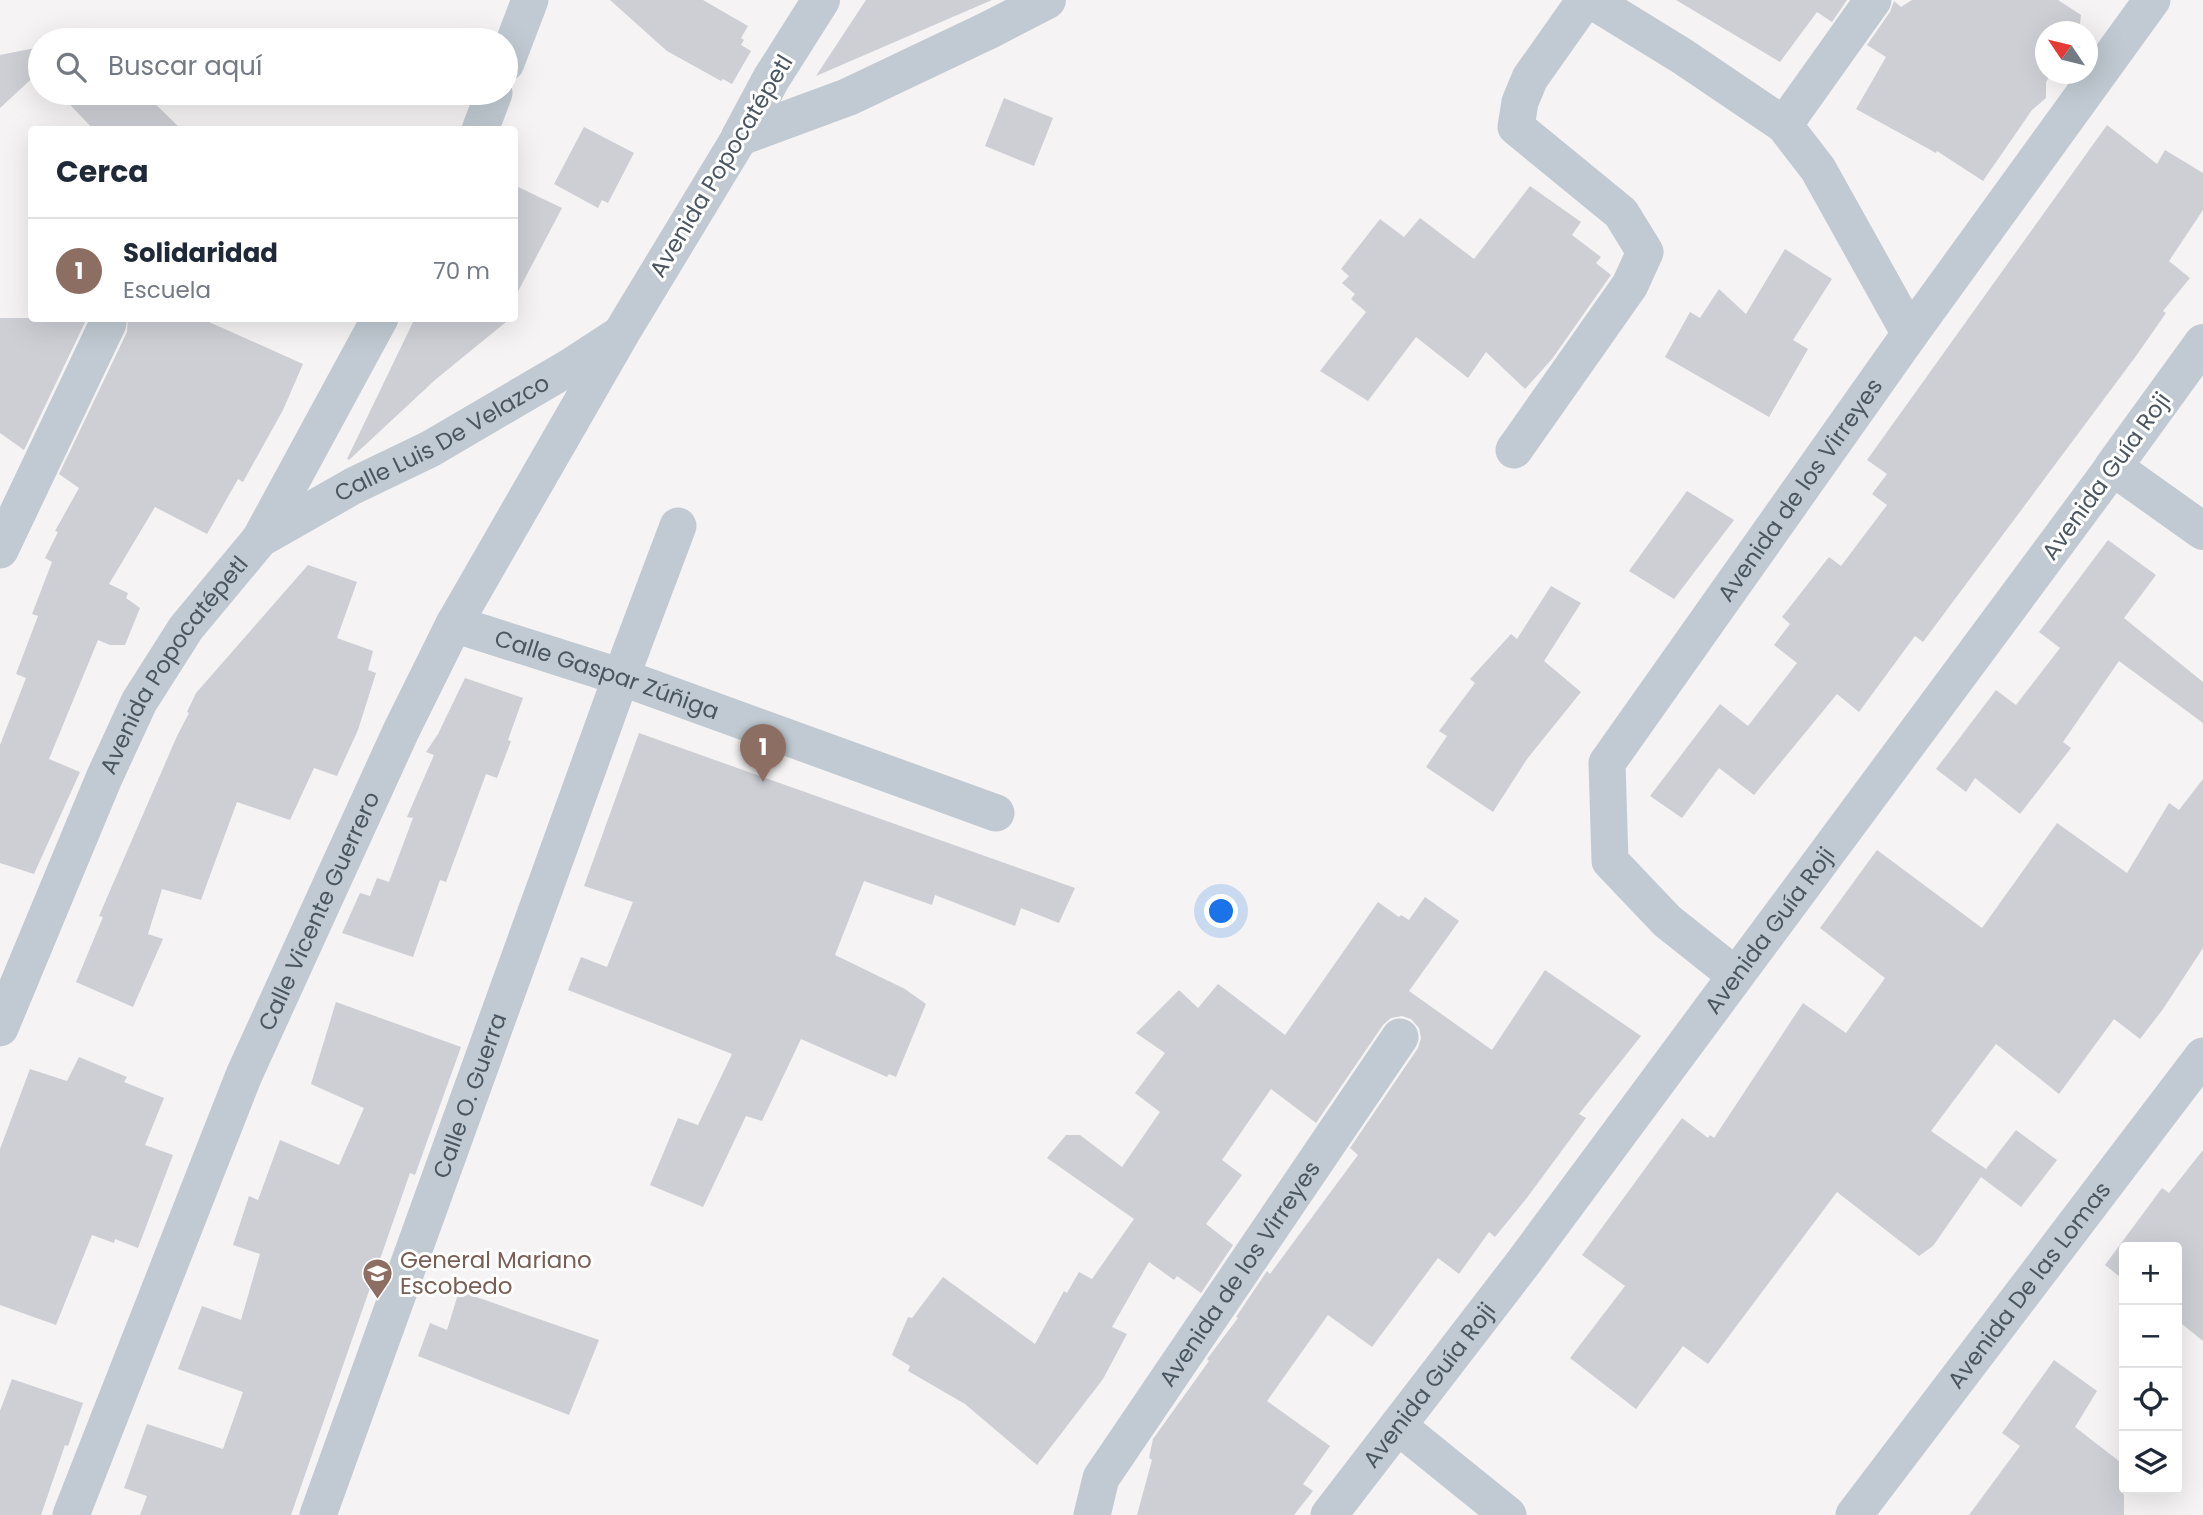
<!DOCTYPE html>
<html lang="es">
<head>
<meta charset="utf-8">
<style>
	body { margin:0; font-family:Poppins,sans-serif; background:#f2f2f3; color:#1f2937 }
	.controls { position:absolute; right:21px; bottom:21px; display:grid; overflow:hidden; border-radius:7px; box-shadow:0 7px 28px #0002 }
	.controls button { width:63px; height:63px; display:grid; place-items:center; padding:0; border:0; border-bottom:2px solid #e0e1e3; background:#fff; color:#1f2937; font:35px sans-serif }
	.compass { position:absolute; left:2035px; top:21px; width:63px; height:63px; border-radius:50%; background:#fff; box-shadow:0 7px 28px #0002; rotate:305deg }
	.you { position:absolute; left:1222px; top:912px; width:24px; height:24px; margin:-18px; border:5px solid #fff; border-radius:50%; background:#1a73e8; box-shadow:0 0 0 10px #1a73e833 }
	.badge { display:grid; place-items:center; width:46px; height:46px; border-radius:50%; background:#ea580c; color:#fff; font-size:23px; font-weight:700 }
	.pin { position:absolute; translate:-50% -58px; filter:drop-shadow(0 2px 4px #0008) }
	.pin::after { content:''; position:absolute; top:37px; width:24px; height:21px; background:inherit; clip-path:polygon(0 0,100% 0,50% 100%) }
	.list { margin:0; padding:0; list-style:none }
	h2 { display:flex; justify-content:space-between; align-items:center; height:91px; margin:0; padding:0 28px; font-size:30px }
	h2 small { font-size:23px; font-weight:400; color:#747a83 }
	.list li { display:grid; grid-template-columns:46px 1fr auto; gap:21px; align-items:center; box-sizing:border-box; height:105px; padding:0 28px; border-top:2px solid #e0e1e3 }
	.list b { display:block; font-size:26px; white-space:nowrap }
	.list p { margin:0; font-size:23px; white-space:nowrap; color:#747a83 }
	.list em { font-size:23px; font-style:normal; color:#747a83 }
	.icon { flex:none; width:38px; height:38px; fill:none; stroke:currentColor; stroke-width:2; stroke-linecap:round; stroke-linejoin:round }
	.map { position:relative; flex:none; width:2203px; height:1515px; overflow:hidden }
	.search { position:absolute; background:#fff; box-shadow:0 7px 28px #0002; left:28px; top:28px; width:490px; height:77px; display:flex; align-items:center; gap:18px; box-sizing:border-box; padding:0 24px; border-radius:38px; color:#747a83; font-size:26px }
	.panel { position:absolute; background:#fff; box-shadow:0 7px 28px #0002; left:28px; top:126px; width:490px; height:196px; border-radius:7px }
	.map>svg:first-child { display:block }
	.building { fill:#cdcfd5 }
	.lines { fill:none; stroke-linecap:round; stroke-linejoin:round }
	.minor { stroke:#c1cad2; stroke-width:37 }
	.tertiary { stroke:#c1cad2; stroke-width:38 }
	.labels { text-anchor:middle; stroke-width:6; stroke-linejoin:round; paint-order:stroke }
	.street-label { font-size:23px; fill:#4a5661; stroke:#fff }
	.education-label { font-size:23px; fill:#785e54; stroke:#fff; text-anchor:start }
</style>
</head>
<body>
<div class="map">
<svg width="2203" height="1515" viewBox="0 0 2203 1515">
	<rect width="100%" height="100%" fill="#f5f3f3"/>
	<!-- building -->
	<g class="building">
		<path d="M610,0H703L748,26L741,38L744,40L741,45L751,51L732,84L723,79L721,81L667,51Z"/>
		<path d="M866,0H992L816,76Z"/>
		<path d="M1676,0H1847L1832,22L1817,12L1780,62Z"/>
		<path d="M1912,0H2058L2081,15L2079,32H2046V74H2051L2046,82V98L2032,110L1983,181L1937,151L1936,153L1856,109L1886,57L1867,45L1890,12L1894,1L1901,7Z"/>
		<path d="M40,47V71L0,108V55Z"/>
		<path d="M59,93H144L182,130H94Z"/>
		<path d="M1004,98L1053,118L1034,166L985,146Z"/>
		<path d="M2107,125L2157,164L2165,150L2203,173V210L2169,261L2190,278L2163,311L2166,313L2136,356L1949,607L1923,642L1915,636L1859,712L1837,694L1754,795L1719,768L1682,818L1650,796L1720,704L1748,726L1797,663L1774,645L1790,624L1782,617L1829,557L1841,566L1887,505L1872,494L1887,474L1867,460Z"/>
		<path d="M584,127L634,153L608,203L602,200L598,208L554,184Z"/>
		<path d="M514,185L562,208L514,299Z"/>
		<path d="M1530,186L1581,222L1572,235L1601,257L1596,263L1611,275L1552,359L1525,389L1486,352L1468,378L1416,337L1368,401L1320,371L1366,312L1351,299L1355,294L1342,283L1349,276L1341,269L1380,219L1404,237L1420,218L1474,259Z"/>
		<path d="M1785,249L1832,279L1793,340L1808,349L1769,417L1665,357L1690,312L1700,318L1719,289L1746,314Z"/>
		<path d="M0,318H87L24,450L0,433Z"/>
		<path d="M128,318H200L303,364L283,410L243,482L238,479L207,534L155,507L109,584L128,593L126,598L140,608L125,645H110L98,640L49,759L80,772L34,874L0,863V745L26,678L16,674L38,616L32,614L52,562L45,558L58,532L55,531L79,488L59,474L127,332Z"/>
		<path d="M415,318H511L435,380L349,460L347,459Z"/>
		<path d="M1687,491L1734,520L1674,599L1629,571Z"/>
		<path d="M2108,540L2156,575L2124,618L2203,682V723L2119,661L2063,742L2071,748L2020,814L1975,778L1966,792L1936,769L1996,690L2016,705L2060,648L2039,632Z"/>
		<path d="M308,565L357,582L337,638L373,651L368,670L376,673L358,730L337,776L314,768L290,820L237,802L201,900L162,889L148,934L163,939L133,1007L76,982L103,917L99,916L177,736L189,713L187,712L196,693Z"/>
		<path d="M1551,586L1581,603L1544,661L1581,692L1527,759L1493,812L1426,767L1447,736L1439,731L1475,683L1470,679L1511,634L1517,639Z"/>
		<path d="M465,678L523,698L508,740L511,741L497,778L486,774L446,882L440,880L413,957L342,933L360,893L370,896L377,878L389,882L413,818L407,817L434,755L426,752L438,734Z"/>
		<path d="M639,733L1075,888L1059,923L1021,908L1015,926L935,895L932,905L864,881L835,955L905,989L926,1004L896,1077L889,1074L887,1077L801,1039L762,1121L746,1116L703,1207L650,1185L678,1118L698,1125L732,1054L568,990L581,957L607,967L633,902L584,886Z"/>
		<path d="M2203,779V948L2163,1009L2140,1039L2114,1019L2059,1094L1996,1044L1931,1131L1986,1169L2016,1130L2057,1160L2021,1207L1981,1177L1933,1246L1919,1256L1837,1192L1708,1364L1683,1346L1636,1409L1570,1358L1625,1286L1582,1255L1682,1118L1708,1138L1710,1135L1714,1138L1803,1003L1846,1033L1885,978L1820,928L1877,850L1982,928L2057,823L2127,873L2169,803L2179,810Z"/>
		<path d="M1425,897L1459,921L1409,991L1492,1050L1545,970L1641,1036L1579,1114L1586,1118L1526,1199L1495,1237L1489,1232L1459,1274L1438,1258L1372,1347L1328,1315L1267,1401L1330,1446L1303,1484L1313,1491L1294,1515H1137L1152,1460L1149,1458L1153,1439L1209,1361L1207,1359L1238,1318L1236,1317L1267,1271L1270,1274L1358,1155L1350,1148L1418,1048L1421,1038L1419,1028L1411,1019L1402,1016L1391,1018L1383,1025L1316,1123L1271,1089L1222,1160L1242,1175L1206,1224L1233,1245L1201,1293L1177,1276L1174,1280L1149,1262L1112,1327L1127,1334L1103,1379L1037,1465L965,1404L908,1371L910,1366L892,1355L908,1317L912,1318L943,1277L1035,1344L1064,1291L1067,1293L1079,1272L1092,1279L1134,1219L1047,1158L1066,1135H1080L1122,1167L1160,1112L1135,1093L1165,1053L1136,1033L1179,990L1198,1008L1218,984L1285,1035L1378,902L1399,917L1401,915L1409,920Z"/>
		<path d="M336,1002L461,1047L415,1175L410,1173L291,1515H140L147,1496L124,1488L147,1424L223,1449L243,1392L178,1369L202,1306L241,1320L260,1254L233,1245L249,1196L258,1200L280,1140L339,1165L364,1108L311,1084Z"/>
		<path d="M79,1057L127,1077L124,1082L164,1098L145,1145L173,1155L138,1248L115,1239L114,1243L92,1235L56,1325L0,1305V1149L30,1069L67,1081Z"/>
		<path d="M2203,1150V1341L2177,1320V1247H2124V1280L2105,1265L2162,1188L2169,1193Z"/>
		<path d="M459,1291L599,1340L569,1415L418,1356L430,1323L447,1330Z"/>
		<path d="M2054,1360L2097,1391L2075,1427L2124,1465V1515H1969L2020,1446L2002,1433Z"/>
		<path d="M12,1379L83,1403L68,1446L65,1445L41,1515H0V1411Z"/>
	</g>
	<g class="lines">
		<!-- minor -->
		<g class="minor">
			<path d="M1591,0L1682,56L1784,125L1818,169L1910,334"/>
			<path d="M506,63L530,0"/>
			<path d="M1784,125L1873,0"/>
			<path d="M480,130L494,93"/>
			<path d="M1514,450L1630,285L1645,252L1621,213L1516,127L1520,102L1530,78L1585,0"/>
			<path id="s1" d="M260,539L353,486L430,449L570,367L616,337"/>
			<path d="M0,550L108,323"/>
			<path id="s2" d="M454,624L621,677L996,813"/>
			<path id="s3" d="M1735,975L1667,921L1610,861L1607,763L1910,334L2152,0"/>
			<path id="s4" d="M0,1028L104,778L139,702L186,628L260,539L380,318"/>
			<path d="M1398,1426L1508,1515"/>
			<path id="s5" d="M71,1515L244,1075L401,731L454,624L622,332L740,137"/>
			<path id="s6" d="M318,1515L621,677L678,526"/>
			<path id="s7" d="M1092,1515L1101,1478L1400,1037"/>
			<path id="s8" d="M1329,1515L1523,1263L2113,467"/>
			<path id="s9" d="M1854,1515L2203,1056"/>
		</g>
		<!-- tertiary -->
		<g class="tertiary">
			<path d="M740,137L848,97L989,30L1047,0"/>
			<path d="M740,137L771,79L821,0"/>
			<path d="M2203,343L2113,467L2203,531"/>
		</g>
	</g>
	<!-- icons -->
	<defs>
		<symbol id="school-pin" viewBox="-11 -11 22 30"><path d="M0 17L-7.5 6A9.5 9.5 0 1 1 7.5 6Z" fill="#8d6e63" stroke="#fff"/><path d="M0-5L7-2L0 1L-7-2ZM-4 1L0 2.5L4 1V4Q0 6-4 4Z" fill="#fff"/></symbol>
	</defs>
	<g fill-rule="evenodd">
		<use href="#school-pin" x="360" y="1256" width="35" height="47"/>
	</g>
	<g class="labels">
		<!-- street labels -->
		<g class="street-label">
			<text transform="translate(721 166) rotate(-59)" y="8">Avenida Popocatépetl</text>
			<text dy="8" stroke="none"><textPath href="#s1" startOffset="208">Calle Luis De Velazco</textPath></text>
			<text transform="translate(2106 476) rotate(-54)" y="8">Avenida Guía Roji</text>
			<text dy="8" stroke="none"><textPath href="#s3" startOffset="602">Avenida de los Virreyes</textPath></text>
			<text dy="8" stroke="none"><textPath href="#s4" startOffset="404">Avenida Popocatépetl</textPath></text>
			<text dy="8" stroke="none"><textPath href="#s2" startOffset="161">Calle Gaspar Zúñiga</textPath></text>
			<text dy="8" stroke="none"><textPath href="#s5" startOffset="653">Calle Vicente Guerrero</textPath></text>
			<text dy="8" stroke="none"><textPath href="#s8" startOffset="732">Avenida Guía Roji</textPath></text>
			<text dy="8" stroke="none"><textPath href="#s6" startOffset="446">Calle O. Guerra</textPath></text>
			<text dy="8" stroke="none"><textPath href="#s7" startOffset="285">Avenida de los Virreyes</textPath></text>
			<text dy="8" stroke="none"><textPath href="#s9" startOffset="289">Avenida De las Lomas</textPath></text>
			<text dy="8" stroke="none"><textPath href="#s8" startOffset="164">Avenida Guía Roji</textPath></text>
		</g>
		<!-- education labels -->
		<g class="education-label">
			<text x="400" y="1268">General Mariano<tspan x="400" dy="26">Escobedo</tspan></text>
		</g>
	</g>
</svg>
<div class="controls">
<button>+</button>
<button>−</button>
<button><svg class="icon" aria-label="locate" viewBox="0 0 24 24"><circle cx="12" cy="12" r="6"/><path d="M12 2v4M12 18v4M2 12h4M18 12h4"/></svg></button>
<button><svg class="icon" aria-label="layers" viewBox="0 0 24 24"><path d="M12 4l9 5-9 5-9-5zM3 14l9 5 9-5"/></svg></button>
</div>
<svg class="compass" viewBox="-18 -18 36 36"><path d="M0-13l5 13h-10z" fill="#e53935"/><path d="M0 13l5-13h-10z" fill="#747a83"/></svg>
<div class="you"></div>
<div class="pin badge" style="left:763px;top:782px;background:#8d6e63">1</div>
<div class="search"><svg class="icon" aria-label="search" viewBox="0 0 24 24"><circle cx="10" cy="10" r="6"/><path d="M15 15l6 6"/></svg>Buscar aquí</div>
<section class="panel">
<h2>Cerca<small></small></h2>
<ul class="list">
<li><span class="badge" style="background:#8d6e63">1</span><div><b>Solidaridad</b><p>Escuela</p></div><em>70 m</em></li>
</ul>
</section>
</div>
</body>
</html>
